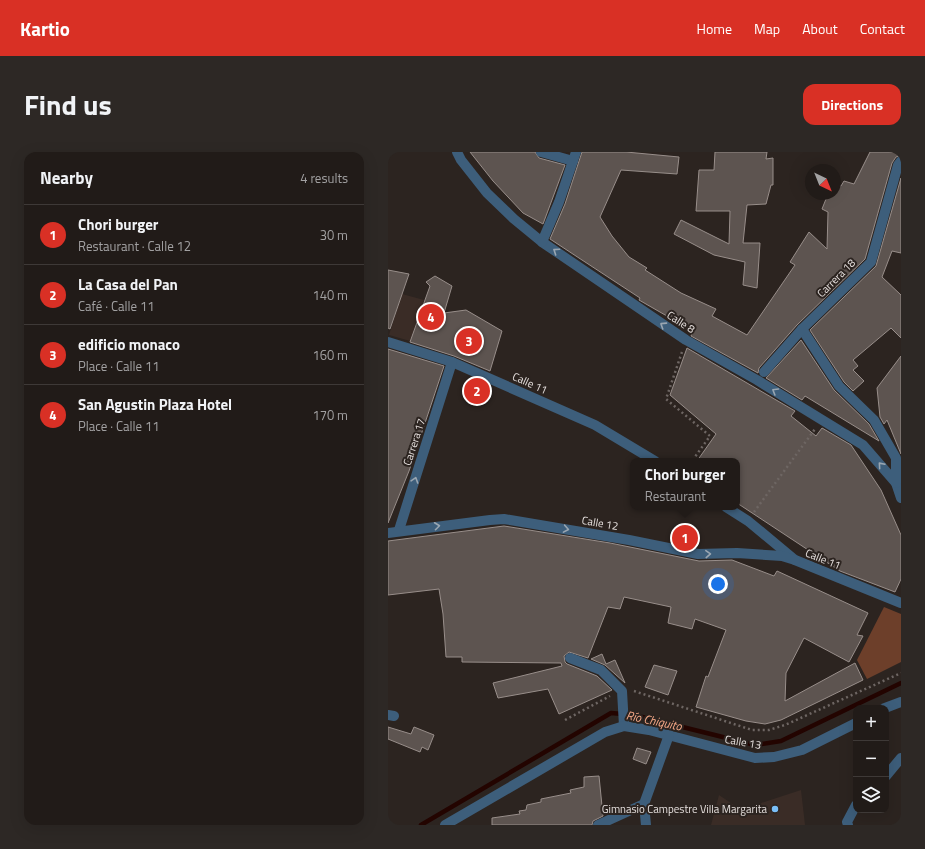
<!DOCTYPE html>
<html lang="en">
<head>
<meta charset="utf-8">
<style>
	body { margin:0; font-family:"Titillium Web",sans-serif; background:#2d2825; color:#f1f3f6 }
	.controls { position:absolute; right:12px; bottom:12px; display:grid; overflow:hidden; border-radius:8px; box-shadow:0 4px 16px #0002 }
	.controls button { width:36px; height:36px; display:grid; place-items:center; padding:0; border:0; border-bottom:1px solid #3e3937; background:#211b18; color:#f1f3f6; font:20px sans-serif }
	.compass { position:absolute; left:417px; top:12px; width:36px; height:36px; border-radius:50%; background:#211b18; box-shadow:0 4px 16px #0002; rotate:137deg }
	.you { position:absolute; left:330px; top:432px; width:14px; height:14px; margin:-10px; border:3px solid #fff; border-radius:50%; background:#1a73e8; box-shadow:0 0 0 6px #1a73e833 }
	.badge { display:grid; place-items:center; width:26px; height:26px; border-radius:50%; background:#d93025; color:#fff; font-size:13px; font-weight:700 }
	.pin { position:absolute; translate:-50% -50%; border:2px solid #fff; box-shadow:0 1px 4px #0006 }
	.popup { position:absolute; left:242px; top:306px; width:110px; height:52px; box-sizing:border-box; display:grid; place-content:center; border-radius:8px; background:#211b18; filter:drop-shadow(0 1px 3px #0005); font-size:13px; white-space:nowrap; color:#a2a1a2 }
	.popup b { font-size:15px; color:#f1f3f6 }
	.popup::after { content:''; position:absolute; left:50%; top:100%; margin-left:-8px; border:8px solid transparent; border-top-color:#211b18 }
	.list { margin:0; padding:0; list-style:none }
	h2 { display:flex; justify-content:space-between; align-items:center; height:52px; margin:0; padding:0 16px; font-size:17px }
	h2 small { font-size:13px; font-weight:400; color:#a2a1a2 }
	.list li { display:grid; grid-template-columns:26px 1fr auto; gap:12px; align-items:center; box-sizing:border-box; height:60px; padding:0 16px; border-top:1px solid #3e3937 }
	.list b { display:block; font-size:15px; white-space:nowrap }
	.list p { margin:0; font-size:13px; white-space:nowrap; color:#a2a1a2 }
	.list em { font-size:13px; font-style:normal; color:#a2a1a2 }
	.icon { flex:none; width:22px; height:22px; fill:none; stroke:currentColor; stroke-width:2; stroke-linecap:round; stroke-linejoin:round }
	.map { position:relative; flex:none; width:513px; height:673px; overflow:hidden; border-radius:12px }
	header { display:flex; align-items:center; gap:24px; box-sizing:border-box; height:56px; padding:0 20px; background:#d93025; color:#fff }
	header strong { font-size:19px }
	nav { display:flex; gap:22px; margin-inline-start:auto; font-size:14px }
	.intro { display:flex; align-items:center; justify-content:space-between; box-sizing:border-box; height:96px; padding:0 24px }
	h1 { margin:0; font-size:28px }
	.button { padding:10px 18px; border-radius:12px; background:#d93025; color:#fff; font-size:14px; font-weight:700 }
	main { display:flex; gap:24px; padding:0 24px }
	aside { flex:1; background:#211b18; border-radius:12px; box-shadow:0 4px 16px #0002 }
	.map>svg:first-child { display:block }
	.built { fill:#3a2c26 }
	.green { fill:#6d3f2a }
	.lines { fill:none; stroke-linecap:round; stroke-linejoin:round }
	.stream { stroke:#230400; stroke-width:4.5 }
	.building { fill:#5d5450; stroke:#988e8a }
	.path { stroke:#6e6663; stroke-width:2.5; stroke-dasharray:2 3; stroke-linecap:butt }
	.street { stroke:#3d5e7b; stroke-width:10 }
	.oneway { stroke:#9aa6b1 }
	.poi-dot { fill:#7abff8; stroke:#2c2420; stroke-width:1.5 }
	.labels { text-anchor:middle; stroke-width:4; stroke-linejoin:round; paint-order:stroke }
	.street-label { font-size:11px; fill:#e6e0de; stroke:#2c2420 }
	.poi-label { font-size:11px; fill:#e6e0de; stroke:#2c2420; text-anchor:end }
	.water-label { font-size:12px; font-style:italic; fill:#faab89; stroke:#2c2420 }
</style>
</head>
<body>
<header>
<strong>Kartio</strong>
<nav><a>Home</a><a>Map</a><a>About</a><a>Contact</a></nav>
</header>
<div class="intro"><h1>Find us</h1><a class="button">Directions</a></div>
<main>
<aside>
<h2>Nearby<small>4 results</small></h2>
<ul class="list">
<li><span class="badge">1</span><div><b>Chori burger</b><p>Restaurant · Calle 12</p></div><em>30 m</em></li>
<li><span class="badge">2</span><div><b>La Casa del Pan</b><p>Café · Calle 11</p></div><em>140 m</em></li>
<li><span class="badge">3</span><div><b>edificio monaco</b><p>Place · Calle 11</p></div><em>160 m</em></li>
<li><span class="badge">4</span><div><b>San Agustin Plaza Hotel</b><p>Place · Calle 11</p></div><em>170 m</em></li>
</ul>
</aside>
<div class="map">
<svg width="513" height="673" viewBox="0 0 513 673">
	<rect width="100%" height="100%" fill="#2c2420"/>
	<!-- built -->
	<g class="built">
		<path d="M14,142L36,148L22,189L1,183Z"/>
		<path d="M413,638L417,673H323L331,643L356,660L361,655Z"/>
	</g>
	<!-- green -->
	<path class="green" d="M496,455L513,462V510L479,527L469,508Z"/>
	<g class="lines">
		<!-- stream -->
		<path class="stream" d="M33,673L223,561L246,563L367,593L393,589L513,531"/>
	</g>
	<!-- building -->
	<g class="building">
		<path d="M82,0H147L151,6L177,13L155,72L135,61L105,29Z"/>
		<path d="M194,0H238L291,5L289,22L233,18L212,65L224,84L241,105L259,116L257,118L293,141L328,157L324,164L359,183L407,113L402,110L421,80L439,97L440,60L434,57L440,42H447V32L453,34L456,29L466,32L482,0H513V3L508,5L504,11L477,107L409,173L371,216L370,221L303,184L305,179L251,148L252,146L162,87L177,52Z"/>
		<path d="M327,0H379L378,7L385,6V33H383L378,52L359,53L355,91H372L369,136L355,133L357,110L326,103L286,82L293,68L341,92L342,59H308L311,18H326Z"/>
		<path d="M513,26V101L504,99L494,125L513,143V186L503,176L465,208L470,214L465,218L476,229L465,239L456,230L422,178L488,114Z"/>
		<path d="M0,118L21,122L2,177L0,176Z"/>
		<path d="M47,124L64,134L56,161L78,158L114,179L102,219L66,204L22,190L42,134L38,130Z"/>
		<path d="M413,188L446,238L481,272L491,289L417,244L414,248L378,226Z"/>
		<path d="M299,196L407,259L403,264L428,284L434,276L463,293L493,338L513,383V427L507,440L452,419L349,351V309H309L328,282L282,243Z"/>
		<path d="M0,197L56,214L21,319L0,371Z"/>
		<path d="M513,204V302L499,268L496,272L492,265L489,236Z"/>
		<path d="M116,374L222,391L311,409L344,408L386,424L389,419L480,461L469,483L475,484L461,510L416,486L398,521L397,549L467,511L475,528L393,568L377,572L358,569L308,555L318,524L320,525L338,478L307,467L304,477L280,471L283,455L236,445L232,457L220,455L200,506L181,500L176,504L177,510L179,512L209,524L224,538L171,562L160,537L110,546L105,531L174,514L173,511L74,510V505H58L55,462L51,437L0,443V389Z"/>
		<path d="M214,502L218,512L227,508L237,531L217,513L203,507Z"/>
		<path d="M266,513L289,519L280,543L257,535Z"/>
		<path d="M0,575L23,582L26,575L46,583L40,598L34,595L32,600L0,587Z"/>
		<path d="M249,596L263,600L258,612L245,607Z"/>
		<path d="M211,624L215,664L205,669L204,673H104V666L132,662L131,659L138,658L139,653L153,650V647L183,641L182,638L196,635V625Z"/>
	</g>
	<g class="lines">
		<!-- path -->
		<g class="path">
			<path d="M294,200L278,247L322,284L304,309"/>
			<path d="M366,360L427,277"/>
			<path d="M246,539L364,578H381L397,573L513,521"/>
			<path d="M177,568L222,544"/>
		</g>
		<!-- street -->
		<g class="street">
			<path d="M69,0L73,8L99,41L126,67L154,90L298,188L369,228L475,293L508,331L513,346"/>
			<path d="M153,0L185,9"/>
			<path d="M154,90L171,50L188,0"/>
			<path d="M414,177L451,234L486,268L508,306V331"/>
			<path d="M0,190L64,210L207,273L267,309"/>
			<path d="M376,220L414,177L483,110L510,13L513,9"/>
			<path d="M338,355L360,369L407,408L513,451"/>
			<path d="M11,378L64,210"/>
			<path d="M0,381L102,368L116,367L241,388L310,402L349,401L394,404L407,408"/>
			<path d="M182,506L213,518L234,539L236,574"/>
			<path d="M497,556L513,550"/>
			<path d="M0,563L6,564"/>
			<path d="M498,624L513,606"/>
			<path d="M57,673L217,580L236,574L261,578L367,606L386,605L414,598L468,571"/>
			<path d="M210,673L256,652"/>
			<path d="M258,673L256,652L281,583"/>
			<path d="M460,673L459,670L468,653"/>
		</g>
	</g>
	<!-- one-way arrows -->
	<defs><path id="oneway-chevron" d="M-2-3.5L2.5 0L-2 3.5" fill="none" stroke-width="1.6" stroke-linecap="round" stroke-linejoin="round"/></defs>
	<g class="oneway">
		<use href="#oneway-chevron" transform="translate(168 99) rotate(-146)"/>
		<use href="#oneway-chevron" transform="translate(275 173) rotate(-147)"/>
		<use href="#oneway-chevron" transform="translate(387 239) rotate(-149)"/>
		<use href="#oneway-chevron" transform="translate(493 313) rotate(-131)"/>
		<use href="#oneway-chevron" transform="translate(27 328) rotate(-72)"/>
		<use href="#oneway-chevron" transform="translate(49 374) rotate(-7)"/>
		<use href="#oneway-chevron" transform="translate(178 377) rotate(10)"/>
		<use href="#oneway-chevron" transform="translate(320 402) rotate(-3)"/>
	</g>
	<!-- markers -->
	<circle class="poi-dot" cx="387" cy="657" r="4"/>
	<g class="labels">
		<!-- street labels -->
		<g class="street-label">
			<text transform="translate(448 126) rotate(-45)" y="4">Carrera 18</text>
			<text transform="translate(293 170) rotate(33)" y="4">Calle 8</text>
			<text transform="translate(142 231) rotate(24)" y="4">Calle 11</text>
			<text transform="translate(26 290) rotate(-72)" y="4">Carrera 17</text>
			<text transform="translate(212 371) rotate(10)" y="4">Calle 12</text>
			<text transform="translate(435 407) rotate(22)" y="4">Calle 11</text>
			<text transform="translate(355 590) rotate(10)" y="4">Calle 13</text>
		</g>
		<!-- poi labels -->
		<g class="poi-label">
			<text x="379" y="661">Gimnasio Campestre Villa Margarita</text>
		</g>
		<!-- water labels -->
		<g class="water-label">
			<text transform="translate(266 569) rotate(12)" y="4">Río Chiquito</text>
		</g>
	</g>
</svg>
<div class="controls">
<button>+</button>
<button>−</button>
<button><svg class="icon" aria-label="layers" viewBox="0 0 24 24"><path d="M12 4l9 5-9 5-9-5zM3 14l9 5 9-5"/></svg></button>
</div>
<svg class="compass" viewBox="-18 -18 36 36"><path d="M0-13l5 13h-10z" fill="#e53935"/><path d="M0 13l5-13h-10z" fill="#a2a1a2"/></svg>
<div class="you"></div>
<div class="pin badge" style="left:297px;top:386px">1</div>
<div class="popup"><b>Chori burger</b>Restaurant</div>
<div class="pin badge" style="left:89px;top:239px">2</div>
<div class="pin badge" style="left:81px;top:189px">3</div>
<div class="pin badge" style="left:43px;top:165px">4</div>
</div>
</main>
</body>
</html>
